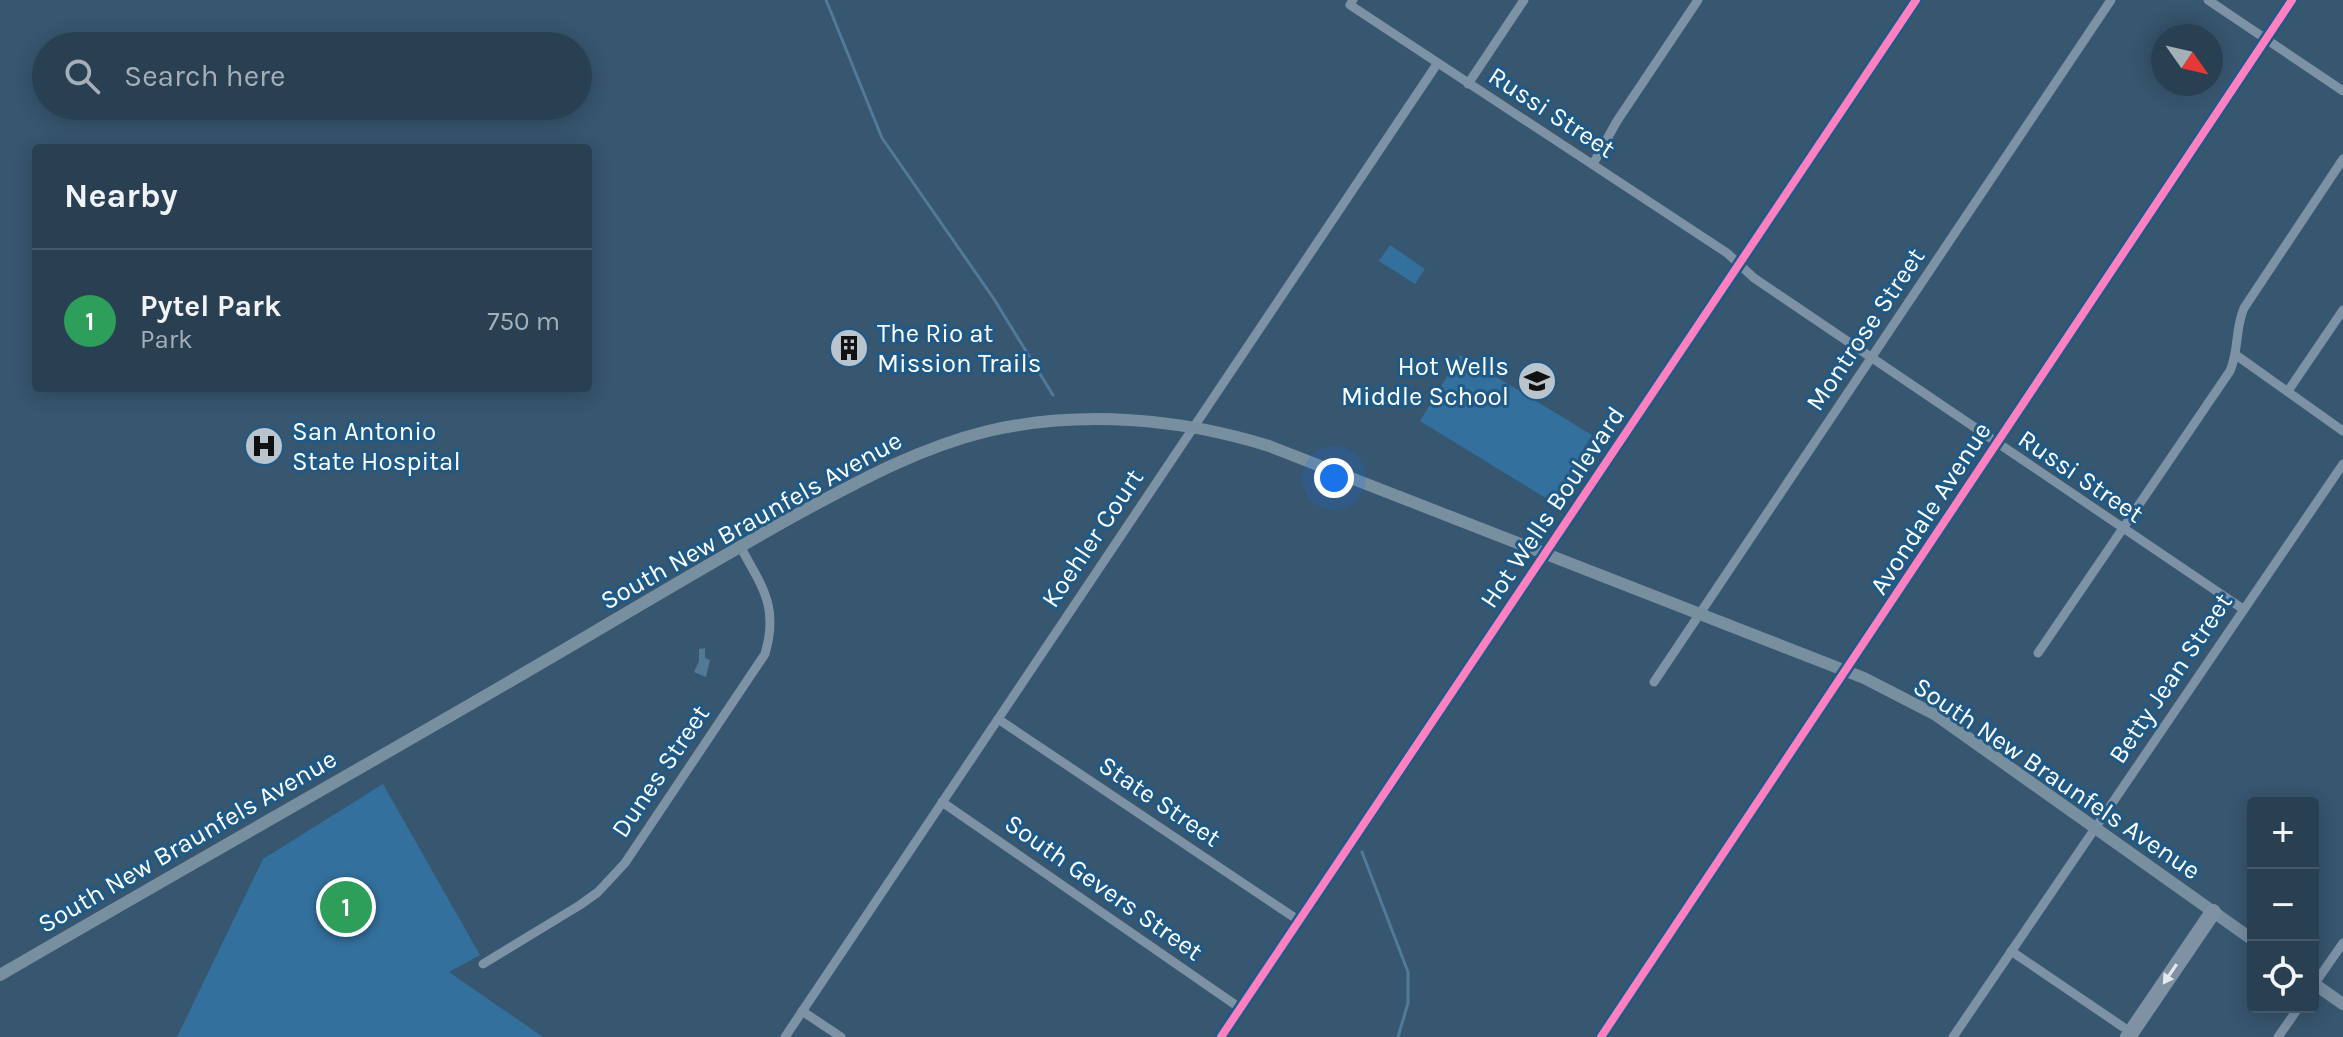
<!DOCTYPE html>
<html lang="en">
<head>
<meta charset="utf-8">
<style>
	body { margin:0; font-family:Karla,sans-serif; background:#354b5d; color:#f1f3f6 }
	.controls { position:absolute; right:24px; bottom:24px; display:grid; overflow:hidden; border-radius:8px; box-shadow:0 4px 20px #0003 }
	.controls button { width:72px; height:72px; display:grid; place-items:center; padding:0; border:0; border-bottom:2px solid #45596a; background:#294053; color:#f1f3f6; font:40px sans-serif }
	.compass { position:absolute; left:2151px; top:24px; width:72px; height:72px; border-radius:50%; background:#294053; box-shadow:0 4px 20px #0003; rotate:124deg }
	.you { position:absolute; left:1334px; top:478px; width:28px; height:28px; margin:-20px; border:6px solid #fff; border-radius:50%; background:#1a73e8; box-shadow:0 0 0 12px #1a73e833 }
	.badge { display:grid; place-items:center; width:52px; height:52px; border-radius:50%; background:#b9c4cd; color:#fff; font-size:26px; font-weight:700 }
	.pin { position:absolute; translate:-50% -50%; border:4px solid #fff; box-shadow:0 2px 8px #0006 }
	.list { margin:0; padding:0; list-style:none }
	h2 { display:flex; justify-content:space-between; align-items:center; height:104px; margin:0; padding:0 32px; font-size:34px }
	h2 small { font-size:26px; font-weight:400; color:#a5afb8 }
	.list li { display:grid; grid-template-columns:52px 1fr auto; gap:24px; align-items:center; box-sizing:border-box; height:144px; padding:0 32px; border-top:2px solid #45596a }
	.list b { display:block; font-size:30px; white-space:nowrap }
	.list p { margin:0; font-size:26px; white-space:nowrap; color:#a5afb8 }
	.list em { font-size:26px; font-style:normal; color:#a5afb8 }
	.icon { flex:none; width:44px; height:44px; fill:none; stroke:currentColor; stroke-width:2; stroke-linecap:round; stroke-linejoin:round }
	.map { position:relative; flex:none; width:2343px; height:1037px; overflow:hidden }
	.search { position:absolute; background:#294053; box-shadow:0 4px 20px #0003; left:32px; top:32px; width:560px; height:88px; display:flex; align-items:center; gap:20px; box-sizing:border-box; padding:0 28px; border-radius:44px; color:#a5afb8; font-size:30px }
	.panel { position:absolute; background:#294053; box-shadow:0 4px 20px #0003; left:32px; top:144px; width:560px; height:248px; border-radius:8px }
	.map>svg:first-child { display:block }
	.green { fill:#33709d }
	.water { fill:#517a99 }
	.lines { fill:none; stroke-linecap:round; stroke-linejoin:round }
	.stream { stroke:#517a99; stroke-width:3 }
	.minor { stroke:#7d92a5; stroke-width:9 }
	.tertiary { stroke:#7d92a5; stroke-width:11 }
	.secondary { stroke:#788fa0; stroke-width:12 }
	.motorway { stroke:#7e92a3; stroke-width:16 }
	.cycleway-casing { stroke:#1f5a87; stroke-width:13 }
	.cycleway { stroke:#ff80c0; stroke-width:8 }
	.oneway { fill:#e5e9ed }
	.labels { text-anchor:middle; stroke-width:6; stroke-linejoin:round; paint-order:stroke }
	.street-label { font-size:26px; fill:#fff; stroke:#1f5a87 }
	.poi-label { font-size:26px; fill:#fff; stroke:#1f5a87; text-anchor:start }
</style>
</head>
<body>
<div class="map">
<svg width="2343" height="1037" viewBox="0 0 2343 1037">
	<rect width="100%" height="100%" fill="#37566f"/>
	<!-- green -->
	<g class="green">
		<path d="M1390,245L1425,269L1415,284L1379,261Z"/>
		<path d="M1460,355L1592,435L1552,502L1420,421Z"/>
		<path d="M383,784L480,955L449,972L543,1037H177L263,859Z"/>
	</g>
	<!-- water -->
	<path class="water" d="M705,648V658L710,660L706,677L694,672L699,661V649Z"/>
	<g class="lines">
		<!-- stream -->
		<g class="stream">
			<path d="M826,0L882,138L994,299L1053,395"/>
			<path d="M1362,852L1408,972V1003L1398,1037"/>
		</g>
		<!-- minor -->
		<g class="minor">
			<path d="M1353,0L1350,5L1727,253L1754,278L2243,609"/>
			<path d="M2208,0L2343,91"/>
			<path d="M1468,84L1524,0"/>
			<path d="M1593,164L1617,121L1698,0"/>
			<path d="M2236,355L2343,431"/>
			<path d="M2288,391L2343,310"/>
			<path d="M2038,653L2230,371C2239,351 2235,328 2244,308L2343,159"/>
			<path d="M1654,682L2111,0"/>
			<path d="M998,719L1298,920"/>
			<path d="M942,802L1240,1008"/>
			<path d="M2011,951L2123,1027"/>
			<path d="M483,964L580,905L598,892L625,863L765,654C779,606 762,587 740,546"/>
			<path d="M2313,986L2343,943"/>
			<path d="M802,1011L841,1037"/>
			<path d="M785,1037L1437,64"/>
			<path d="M1601,1037L2292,0"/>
			<path d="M1953,1037L2343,464"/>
			<path d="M2278,1037L2299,1007"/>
		</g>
		<!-- tertiary -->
		<path class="tertiary" d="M1221,1037L1916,0"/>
		<!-- secondary -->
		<g class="secondary">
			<path d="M0,975C192,863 387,754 579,641C650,599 721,557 794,516C857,482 918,448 988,431C1080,410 1180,418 1269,446L1864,678L1936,715L2253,940"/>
			<path d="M2313,983L2343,1004"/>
		</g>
		<!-- motorway -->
		<path class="motorway" d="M2128,1037L2213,912"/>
		<defs>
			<g id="cycleway">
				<path d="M1221,1037L1916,0"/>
				<path d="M1601,1037L2292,0"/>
			</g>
		</defs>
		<!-- cycleway casing -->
		<use href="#cycleway" class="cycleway-casing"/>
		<!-- cycleway -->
		<use href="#cycleway" class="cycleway"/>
	</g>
	<!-- one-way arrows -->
	<defs><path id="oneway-solid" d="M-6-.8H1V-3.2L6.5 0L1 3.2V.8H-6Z" transform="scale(2)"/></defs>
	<use class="oneway" href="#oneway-solid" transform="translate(2170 974) rotate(124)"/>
	<!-- icons -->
	<defs>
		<symbol id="building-disc" viewBox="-11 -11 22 22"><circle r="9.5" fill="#b9c4cd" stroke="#1f5a87"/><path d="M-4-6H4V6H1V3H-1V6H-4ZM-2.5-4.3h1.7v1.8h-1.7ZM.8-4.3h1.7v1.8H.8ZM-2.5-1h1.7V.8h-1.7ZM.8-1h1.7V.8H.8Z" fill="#111"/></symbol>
		<symbol id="school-disc" viewBox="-11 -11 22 22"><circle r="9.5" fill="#b9c4cd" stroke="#1f5a87"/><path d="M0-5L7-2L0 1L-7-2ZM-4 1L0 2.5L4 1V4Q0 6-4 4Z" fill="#111"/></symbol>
		<symbol id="hospital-disc" viewBox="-11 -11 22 22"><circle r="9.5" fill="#b9c4cd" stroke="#1f5a87"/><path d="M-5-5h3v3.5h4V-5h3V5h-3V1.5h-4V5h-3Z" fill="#111"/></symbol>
	</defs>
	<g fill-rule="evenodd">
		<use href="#building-disc" x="827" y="326" width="44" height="44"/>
		<use href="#school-disc" x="1515" y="359" width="44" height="44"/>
		<use href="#hospital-disc" x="242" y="424" width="44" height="44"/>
	</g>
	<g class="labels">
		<!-- street labels -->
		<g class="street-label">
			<text transform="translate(1552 112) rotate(33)" y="9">Russi Street</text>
			<text transform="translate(1865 329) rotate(-56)" y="9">Montrose Street</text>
			<text transform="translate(2081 476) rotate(34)" y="9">Russi Street</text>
			<text transform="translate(1552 507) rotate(-56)" y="9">Hot Wells Boulevard</text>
			<text transform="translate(1930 508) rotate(-57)" y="9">Avondale Avenue</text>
			<text transform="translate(751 520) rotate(-29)" y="9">South New Braunfels Avenue</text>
			<text transform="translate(1092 538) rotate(-56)" y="9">Koehler Court</text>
			<text transform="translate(2170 678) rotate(-56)" y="9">Betty Jean Street</text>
			<text transform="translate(660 771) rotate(-56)" y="9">Dunes Street</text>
			<text transform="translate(2057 778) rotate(34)" y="9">South New Braunfels Avenue</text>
			<text transform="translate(1160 801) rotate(34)" y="9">State Street</text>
			<text transform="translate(187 841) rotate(-30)" y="9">South New Braunfels Avenue</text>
			<text transform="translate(1104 887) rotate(35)" y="9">South Gevers Street</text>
		</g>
		<!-- poi labels -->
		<g class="poi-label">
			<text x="877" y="342">The Rio at<tspan x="877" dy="30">Mission Trails</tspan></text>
			<text x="1509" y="375" text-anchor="end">Hot Wells<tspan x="1509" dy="30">Middle School</tspan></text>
			<text x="292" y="440">San Antonio<tspan x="292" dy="30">State Hospital</tspan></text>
		</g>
	</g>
</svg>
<div class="controls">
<button>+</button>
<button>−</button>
<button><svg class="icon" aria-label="locate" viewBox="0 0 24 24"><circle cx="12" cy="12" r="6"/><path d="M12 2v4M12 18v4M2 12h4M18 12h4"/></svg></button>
</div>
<svg class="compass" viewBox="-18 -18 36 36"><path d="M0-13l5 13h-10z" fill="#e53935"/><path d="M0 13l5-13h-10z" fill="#a5afb8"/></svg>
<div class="you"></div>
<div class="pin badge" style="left:346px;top:907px;background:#2e9e5b">1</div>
<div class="search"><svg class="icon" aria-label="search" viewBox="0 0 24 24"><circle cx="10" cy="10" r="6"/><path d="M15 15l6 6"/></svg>Search here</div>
<section class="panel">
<h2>Nearby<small></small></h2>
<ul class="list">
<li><span class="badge" style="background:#2e9e5b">1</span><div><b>Pytel Park</b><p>Park</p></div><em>750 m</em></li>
</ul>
</section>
</div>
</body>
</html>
